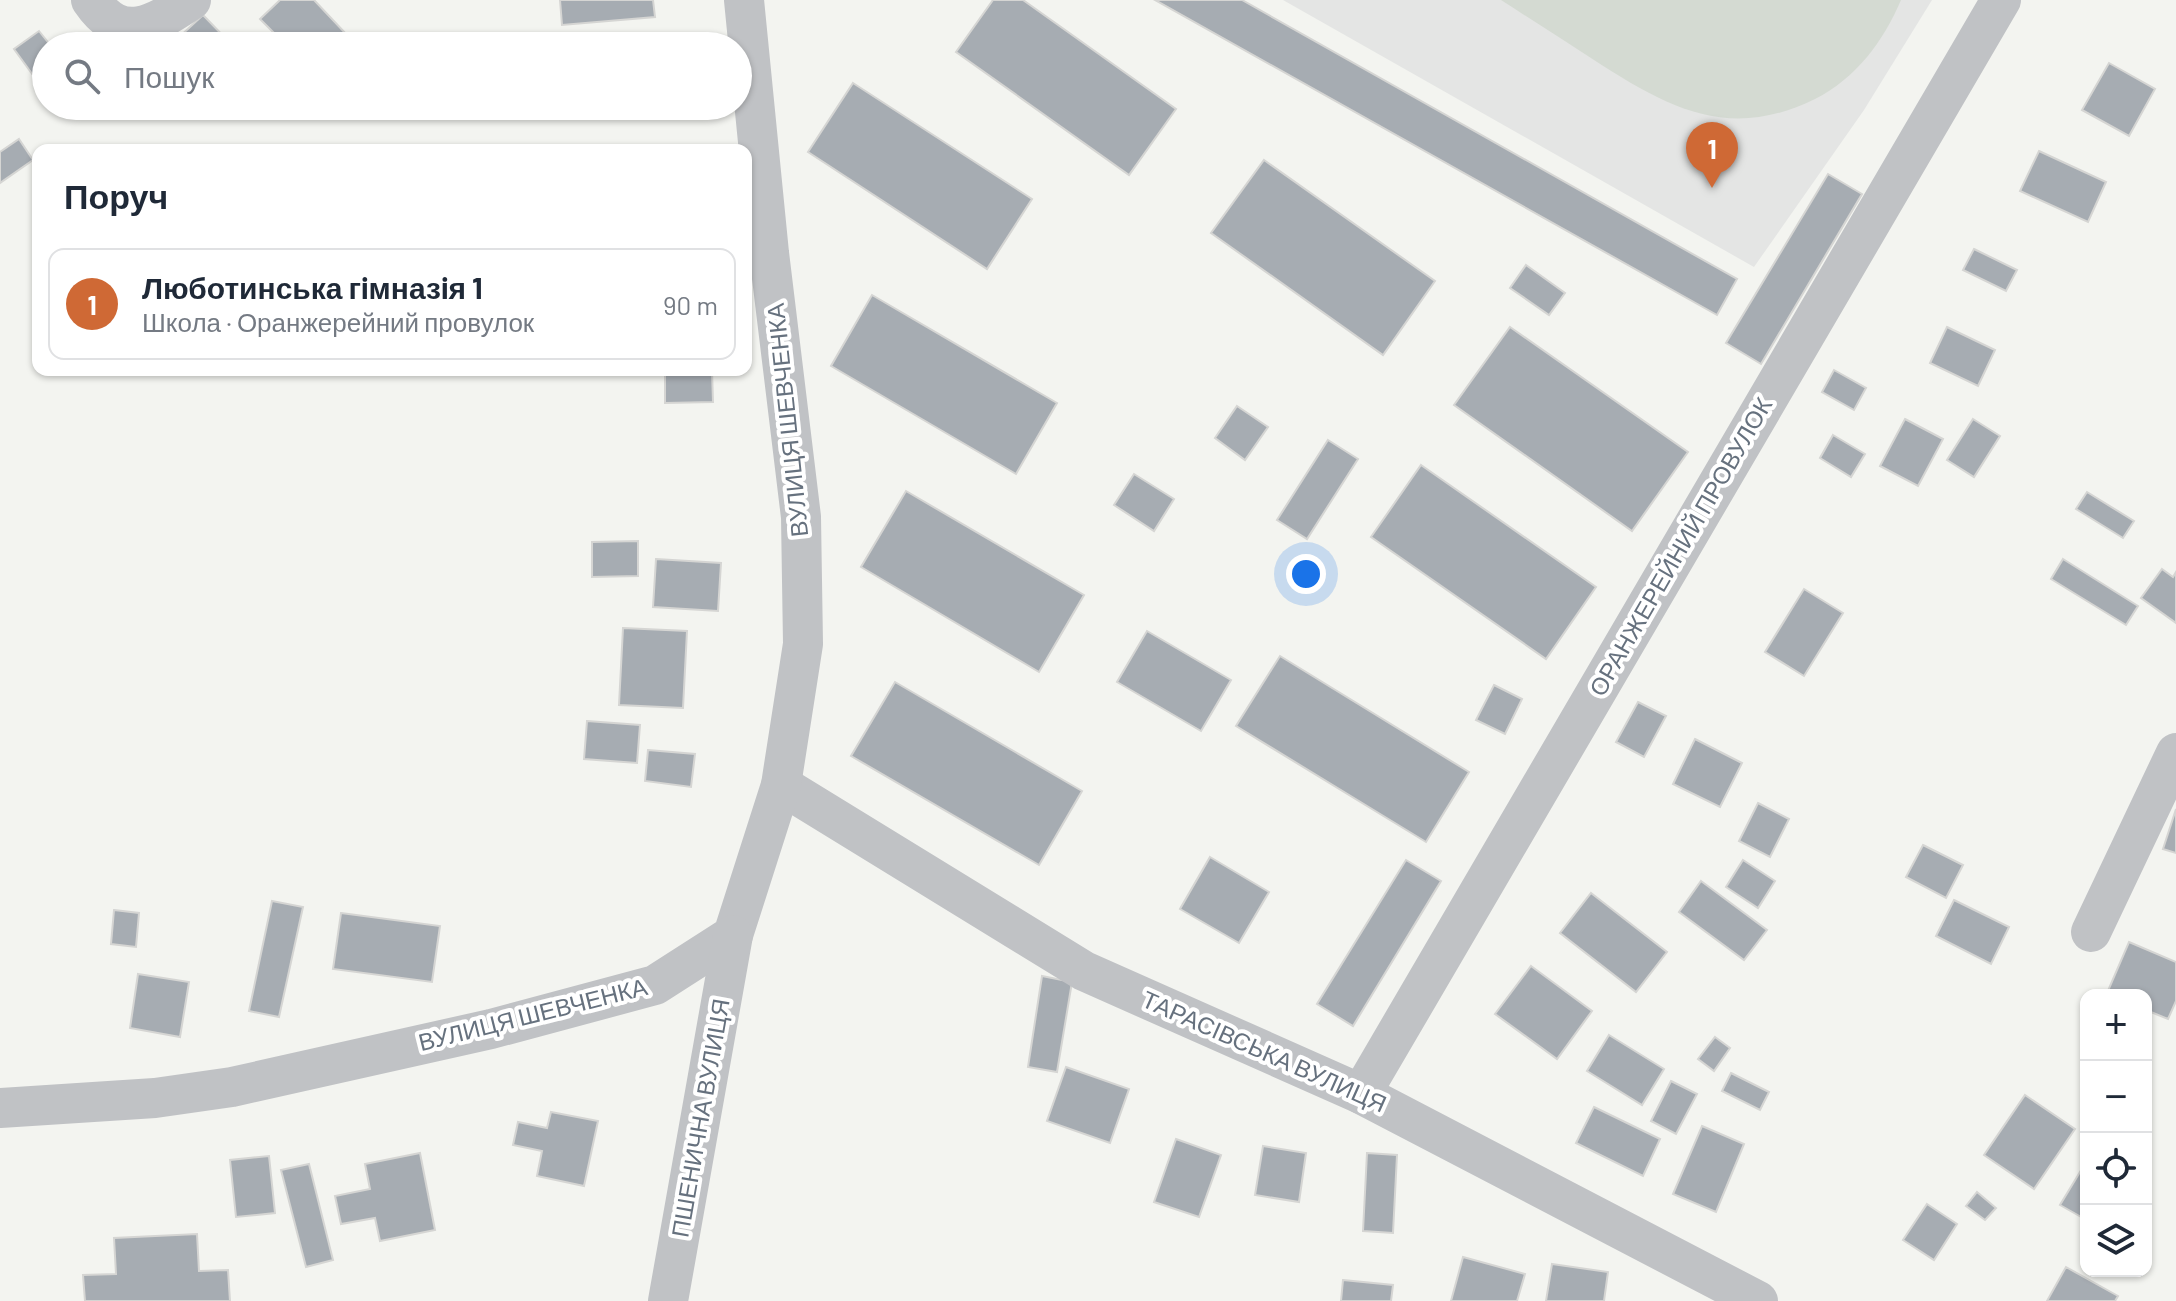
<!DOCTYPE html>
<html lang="uk">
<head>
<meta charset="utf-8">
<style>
	body { margin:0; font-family:Barlow,sans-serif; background:#f6f6f7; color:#1f2937 }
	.controls { position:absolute; right:24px; bottom:24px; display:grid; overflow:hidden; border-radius:16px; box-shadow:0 2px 6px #0004 }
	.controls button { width:72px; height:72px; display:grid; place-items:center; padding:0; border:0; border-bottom:2px solid #e0e1e3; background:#fff; color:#1f2937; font:40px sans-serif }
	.you { position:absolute; left:1306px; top:574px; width:28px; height:28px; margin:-20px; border:6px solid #fff; border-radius:50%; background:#1a73e8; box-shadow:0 0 0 12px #1a73e833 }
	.badge { display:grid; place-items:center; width:52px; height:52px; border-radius:50%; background:#cf6935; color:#fff; font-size:26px; font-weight:700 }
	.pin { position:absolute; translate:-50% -66px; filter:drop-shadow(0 2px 4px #0008) }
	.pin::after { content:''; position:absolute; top:42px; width:28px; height:24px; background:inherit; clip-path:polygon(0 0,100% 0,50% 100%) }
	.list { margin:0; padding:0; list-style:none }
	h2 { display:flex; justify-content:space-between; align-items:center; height:104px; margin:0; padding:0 32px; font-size:34px }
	h2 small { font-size:26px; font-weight:400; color:#747a83 }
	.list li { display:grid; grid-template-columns:52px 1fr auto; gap:24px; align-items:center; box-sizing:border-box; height:112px; margin:0 16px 16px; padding:0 16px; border:2px solid #e0e1e3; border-radius:16px }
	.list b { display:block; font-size:30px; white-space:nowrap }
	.list p { margin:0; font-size:26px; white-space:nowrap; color:#747a83 }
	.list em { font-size:26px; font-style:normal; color:#747a83 }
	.icon { flex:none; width:44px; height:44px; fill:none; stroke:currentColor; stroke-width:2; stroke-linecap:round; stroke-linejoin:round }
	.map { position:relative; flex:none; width:2176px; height:1301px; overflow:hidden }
	.search { position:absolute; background:#fff; box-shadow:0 2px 6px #0004; left:32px; top:32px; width:720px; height:88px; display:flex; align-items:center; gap:20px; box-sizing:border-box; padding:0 28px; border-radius:44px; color:#747a83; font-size:30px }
	.panel { position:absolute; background:#fff; box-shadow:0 2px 6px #0004; left:32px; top:144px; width:720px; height:232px; border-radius:16px }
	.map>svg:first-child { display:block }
	.built { fill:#e4e5e4 }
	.green { fill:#d4dad2 }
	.building { fill:#a6acb2; stroke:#d5d5d3; stroke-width:2 }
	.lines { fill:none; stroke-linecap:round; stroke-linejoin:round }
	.street { stroke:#c0c2c5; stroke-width:40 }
	.labels { text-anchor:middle; stroke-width:8; stroke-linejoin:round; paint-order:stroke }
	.street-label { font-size:24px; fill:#66717e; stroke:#fff }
</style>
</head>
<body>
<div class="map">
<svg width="2176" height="1301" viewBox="0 0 2176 1301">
	<rect width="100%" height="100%" fill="#f3f4f0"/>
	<!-- built -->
	<path class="built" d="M1283,0H1932L1864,110L1754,267Z"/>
	<!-- green -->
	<path class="green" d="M1501,0H1901C1883,42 1856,78 1815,99C1728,142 1667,107 1594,60C1563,40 1532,20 1501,0Z"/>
	<!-- building -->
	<g class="building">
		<path d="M280,0H314L348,36L338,46H287L260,19Z"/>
		<path d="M560,0H653L655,17L562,25Z"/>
		<path d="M993,0H1023L1176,109L1129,175L956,52Z"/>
		<path d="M1155,0H1242L1737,279L1717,315Z"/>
		<path d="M203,15L233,46H184L177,39Z"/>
		<path d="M39,31L51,46H46V93L14,49Z"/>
		<path d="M2109,63L2155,89L2129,136L2082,110Z"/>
		<path d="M853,83L1032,199L987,269L808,152Z"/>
		<path d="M19,139L33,160L0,183V152Z"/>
		<path d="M2039,151L2106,182L2088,222L2020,191Z"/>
		<path d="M1264,160L1435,281L1383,355L1211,233Z"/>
		<path d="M1828,174L1862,194L1761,364L1726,343Z"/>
		<path d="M1974,249L2017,270L2006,291L1963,270Z"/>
		<path d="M1526,265L1565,293L1549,315L1510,288Z"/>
		<path d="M872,295L1057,403L1016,474L831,366Z"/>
		<path d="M1510,327L1688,452L1632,531L1454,405Z"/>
		<path d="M1947,327L1995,350L1978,386L1930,363Z"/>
		<path d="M665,370H712L713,402L665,403Z"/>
		<path d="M1834,370L1866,388L1854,410L1822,392Z"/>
		<path d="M1237,406L1268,427L1245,460L1215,438Z"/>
		<path d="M1905,419L1943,439L1918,486L1880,466Z"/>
		<path d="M1973,419L2000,436L1974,477L1947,460Z"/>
		<path d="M1833,435L1865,454L1851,477L1820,458Z"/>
		<path d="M1328,440L1358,459L1307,539L1277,520Z"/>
		<path d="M1421,465L1596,587L1546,659L1371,537Z"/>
		<path d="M1134,474L1174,499L1154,531L1114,505Z"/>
		<path d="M906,491L1084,595L1039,672L861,567Z"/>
		<path d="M2087,492L2134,521L2123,538L2076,509Z"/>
		<path d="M638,541V576L592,577V542Z"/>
		<path d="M656,559L721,563L718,611L653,607Z"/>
		<path d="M2063,559L2138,606L2126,625L2051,579Z"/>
		<path d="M2162,569L2173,577L2176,572V623L2141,598Z"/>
		<path d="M1804,589L1843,613L1804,676L1765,652Z"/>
		<path d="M623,628L687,631L683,708L619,705Z"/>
		<path d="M1147,631L1231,680L1201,731L1117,682Z"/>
		<path d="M1280,656L1469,772L1426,842L1236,726Z"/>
		<path d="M895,682L1082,791L1039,865L851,756Z"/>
		<path d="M1494,685L1522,699L1505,734L1476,720Z"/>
		<path d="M1638,702L1666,716L1644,757L1616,742Z"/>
		<path d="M587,721L640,725L637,763L584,759Z"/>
		<path d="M1695,739L1742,763L1720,807L1673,784Z"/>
		<path d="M648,750L695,754L691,787L645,781Z"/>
		<path d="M1758,803L1789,819L1770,857L1739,841Z"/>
		<path d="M2176,809V853L2163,849Z"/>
		<path d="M1923,845L1963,865L1946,898L1906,877Z"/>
		<path d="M1210,857L1269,892L1239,943L1180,909Z"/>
		<path d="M1406,860L1441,881L1353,1026L1317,1004Z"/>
		<path d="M1743,860L1775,881L1758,908L1726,887Z"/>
		<path d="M1701,881L1767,930L1744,960L1679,912Z"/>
		<path d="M1591,893L1667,952L1636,992L1560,933Z"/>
		<path d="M1954,900L2009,927L1991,964L1936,936Z"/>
		<path d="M272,901L303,907L279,1017L249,1011Z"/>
		<path d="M114,910L139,913L136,947L111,944Z"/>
		<path d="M341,913L440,926L432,982L333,969Z"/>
		<path d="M2129,942L2176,962V1001L2168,1019L2146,1010V995L2107,993Z"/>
		<path d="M1531,966L1592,1011L1557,1059L1495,1014Z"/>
		<path d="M138,974L189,982L180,1037L130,1028Z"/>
		<path d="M1042,976L1072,982L1057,1072L1028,1067Z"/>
		<path d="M1609,1035L1664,1069L1642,1105L1587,1071Z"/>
		<path d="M1715,1037L1730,1048L1714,1071L1698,1059Z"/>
		<path d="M1066,1067L1129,1089L1110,1143L1047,1121Z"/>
		<path d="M1731,1073L1769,1092L1760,1110L1722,1091Z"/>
		<path d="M1671,1081L1697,1094L1676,1134L1651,1121Z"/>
		<path d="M2025,1095L2075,1129L2034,1189L1984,1155Z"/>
		<path d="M1594,1107L1660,1139L1643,1176L1576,1143Z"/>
		<path d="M551,1112L598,1121L584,1186L537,1176L542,1151L513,1145L518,1122L547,1128Z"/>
		<path d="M1702,1126L1744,1144L1716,1212L1673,1194Z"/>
		<path d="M1176,1139L1221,1155L1199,1217L1154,1202Z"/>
		<path d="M1263,1146L1306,1153L1299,1202L1255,1195Z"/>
		<path d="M420,1153L435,1230L380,1241L375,1218L341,1224L335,1196L370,1189L365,1164Z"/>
		<path d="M1367,1153L1397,1155L1393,1233L1363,1231Z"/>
		<path d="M269,1156L275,1213L236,1217L230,1160Z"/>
		<path d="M2086,1162V1214L2083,1218L2060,1205Z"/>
		<path d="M309,1164L333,1260L306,1267L281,1170Z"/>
		<path d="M1977,1192L1996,1208L1985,1220L1966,1206Z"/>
		<path d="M1927,1204L1957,1224L1934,1260L1903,1240Z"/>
		<path d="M197,1234L199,1271L228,1270L230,1301H85L83,1275L116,1274L114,1238Z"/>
		<path d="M1463,1257L1525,1274L1517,1301H1451Z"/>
		<path d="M1552,1264L1608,1272L1604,1301H1546Z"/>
		<path d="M2066,1267L2118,1296L2115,1301H2047Z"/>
		<path d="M1343,1280L1393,1285L1391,1301H1341Z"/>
	</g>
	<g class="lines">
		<!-- street -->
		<g class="street">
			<path d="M91,0C122,46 155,24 191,0"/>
			<path d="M781,785L1084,971L1361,1094L1758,1301"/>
			<path d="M2091,932L2176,753"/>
			<path d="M1361,1094L2001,0"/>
			<path d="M0,1108L155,1098L232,1087L491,1029L655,985L733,935L781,785L803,644L801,517L769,253L744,0"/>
			<path d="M668,1301L733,935"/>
		</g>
	</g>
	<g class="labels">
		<!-- street labels -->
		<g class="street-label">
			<text transform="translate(788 420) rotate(-96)" y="8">ВУЛИЦЯ ШЕВЧЕНКА</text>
			<text transform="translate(1681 547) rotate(-60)" y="8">ОРАНЖЕРЕЙНИЙ ПРОВУЛОК</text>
			<text transform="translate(533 1015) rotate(-14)" y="8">ВУЛИЦЯ ШЕВЧЕНКА</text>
			<text transform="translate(1264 1052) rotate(24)" y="8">ТАРАСІВСЬКА ВУЛИЦЯ</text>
			<text transform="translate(701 1118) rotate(-80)" y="8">ПШЕНИЧНА ВУЛИЦЯ</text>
		</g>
	</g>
</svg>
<div class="controls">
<button>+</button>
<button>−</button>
<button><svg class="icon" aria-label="locate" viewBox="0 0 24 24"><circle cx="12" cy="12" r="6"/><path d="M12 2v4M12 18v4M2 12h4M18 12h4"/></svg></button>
<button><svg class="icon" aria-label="layers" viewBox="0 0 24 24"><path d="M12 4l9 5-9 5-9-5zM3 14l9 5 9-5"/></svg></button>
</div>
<div class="you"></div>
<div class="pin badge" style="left:1712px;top:188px">1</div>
<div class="search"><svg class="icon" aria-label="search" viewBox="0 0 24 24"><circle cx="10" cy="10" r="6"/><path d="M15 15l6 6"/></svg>Пошук</div>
<section class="panel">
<h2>Поруч<small></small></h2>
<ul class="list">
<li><span class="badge">1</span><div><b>Люботинська гiмназiя 1</b><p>Школа · Оранжерейний провулок</p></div><em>90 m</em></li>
</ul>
</section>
</div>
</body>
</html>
